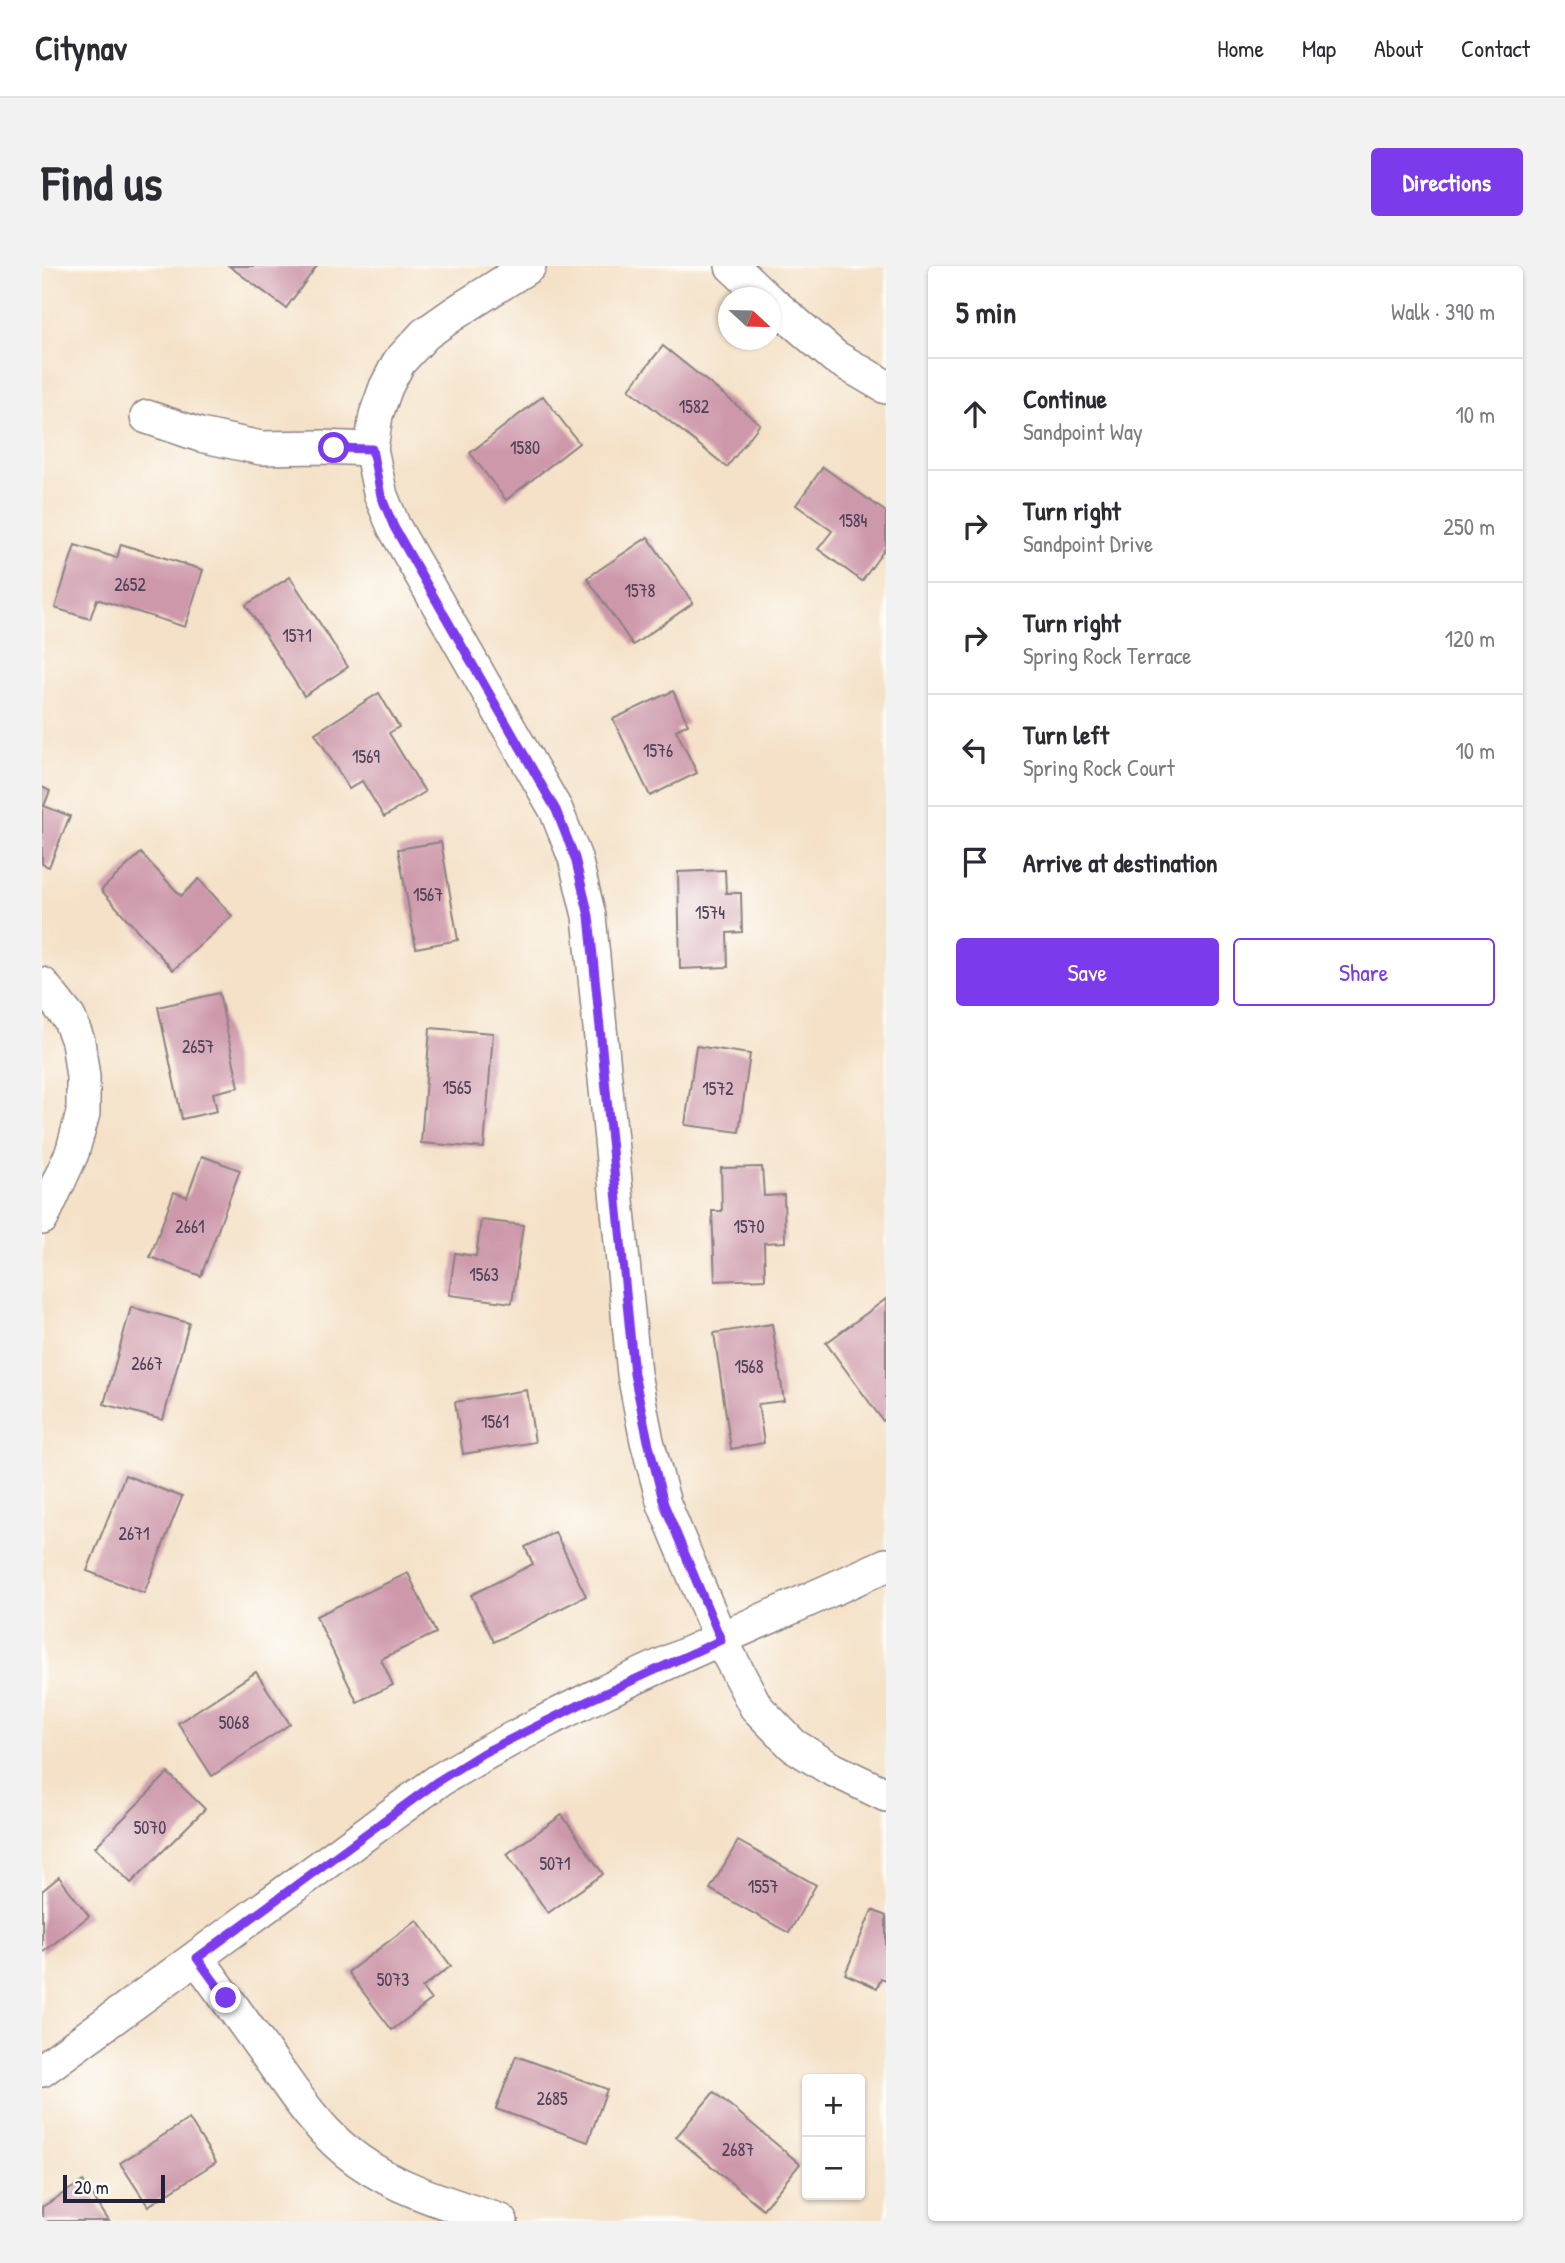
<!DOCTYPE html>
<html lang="en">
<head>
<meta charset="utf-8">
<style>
	body { margin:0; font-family:"Patrick Hand",sans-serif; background:#f2f2f3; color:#2b2b33 }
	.controls { position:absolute; right:21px; bottom:21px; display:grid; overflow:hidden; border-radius:7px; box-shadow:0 2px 5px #0004 }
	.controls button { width:63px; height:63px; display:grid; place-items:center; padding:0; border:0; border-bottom:2px solid #e1e1e2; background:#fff; color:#2b2b33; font:35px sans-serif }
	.compass { position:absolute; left:676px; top:21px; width:63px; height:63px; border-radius:50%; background:#fff; box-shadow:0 2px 5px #0004; rotate:112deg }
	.scale { position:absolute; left:21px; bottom:18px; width:102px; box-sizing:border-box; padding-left:7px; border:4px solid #22223b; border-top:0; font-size:19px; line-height:24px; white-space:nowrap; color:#22223b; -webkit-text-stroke:5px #fdfcf7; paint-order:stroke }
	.stop { position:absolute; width:21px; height:21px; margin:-16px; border:5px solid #7c3aed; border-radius:50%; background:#fff }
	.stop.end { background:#7c3aed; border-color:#fff; box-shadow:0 2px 7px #0008 }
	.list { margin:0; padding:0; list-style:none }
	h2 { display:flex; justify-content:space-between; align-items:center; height:91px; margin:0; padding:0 28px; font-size:30px }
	h2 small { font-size:23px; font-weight:400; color:#7c7c81 }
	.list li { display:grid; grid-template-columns:46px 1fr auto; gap:21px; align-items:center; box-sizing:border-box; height:112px; padding:0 28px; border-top:2px solid #e1e1e2 }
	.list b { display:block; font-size:26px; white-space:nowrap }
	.list p { margin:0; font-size:23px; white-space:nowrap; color:#7c7c81 }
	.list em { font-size:23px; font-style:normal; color:#7c7c81 }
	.actions { display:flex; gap:14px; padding:21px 28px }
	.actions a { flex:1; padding:16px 0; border:2px solid #7c3aed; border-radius:7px; text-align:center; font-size:24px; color:#7c3aed }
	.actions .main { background:#7c3aed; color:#fff }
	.icon { flex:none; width:38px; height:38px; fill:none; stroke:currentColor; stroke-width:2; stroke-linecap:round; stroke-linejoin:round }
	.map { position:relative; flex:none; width:844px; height:1955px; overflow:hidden; border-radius:7px }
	header { display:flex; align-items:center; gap:42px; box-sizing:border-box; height:98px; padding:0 35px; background:#fff; border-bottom:2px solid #e1e1e2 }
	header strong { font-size:33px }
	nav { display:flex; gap:38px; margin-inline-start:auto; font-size:24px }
	.intro { display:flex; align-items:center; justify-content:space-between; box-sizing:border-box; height:168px; padding:0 42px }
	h1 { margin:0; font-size:49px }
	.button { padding:18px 32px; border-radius:7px; background:#7c3aed; color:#fff; font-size:24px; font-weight:700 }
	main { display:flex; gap:42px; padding:0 42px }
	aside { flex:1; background:#fff; border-radius:7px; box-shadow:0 2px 5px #0004 }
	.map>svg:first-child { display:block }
	.building { fill:#cd98aa }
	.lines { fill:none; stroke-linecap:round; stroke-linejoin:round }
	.minor-casing { stroke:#8b8281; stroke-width:36 }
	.minor { stroke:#fff; stroke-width:33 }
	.route { stroke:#7c3aed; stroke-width:9 }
	.labels { text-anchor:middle; stroke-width:7; stroke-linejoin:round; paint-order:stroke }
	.number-label { font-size:18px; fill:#4d4057 }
</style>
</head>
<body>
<header>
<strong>Citynav</strong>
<nav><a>Home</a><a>Map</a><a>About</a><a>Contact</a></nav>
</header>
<div class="intro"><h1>Find us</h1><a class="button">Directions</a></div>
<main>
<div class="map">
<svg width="844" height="1955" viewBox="0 0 844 1955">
	<rect width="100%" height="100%" fill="#fdfcf7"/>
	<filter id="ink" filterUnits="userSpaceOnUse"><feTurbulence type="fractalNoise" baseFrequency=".0143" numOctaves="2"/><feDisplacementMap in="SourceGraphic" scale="14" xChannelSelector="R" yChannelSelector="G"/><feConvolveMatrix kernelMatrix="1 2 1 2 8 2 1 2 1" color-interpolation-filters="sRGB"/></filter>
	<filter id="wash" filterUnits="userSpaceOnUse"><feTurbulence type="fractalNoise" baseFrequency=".00686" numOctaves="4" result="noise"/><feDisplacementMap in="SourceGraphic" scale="28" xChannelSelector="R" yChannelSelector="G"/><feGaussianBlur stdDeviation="1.57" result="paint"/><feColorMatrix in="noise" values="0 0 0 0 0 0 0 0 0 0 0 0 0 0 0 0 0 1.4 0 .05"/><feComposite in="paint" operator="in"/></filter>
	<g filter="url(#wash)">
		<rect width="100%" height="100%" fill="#f4e1c7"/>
		<g id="blocks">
			<!-- building -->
			<g class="building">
				<path d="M187,0H275L244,42Z"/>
				<path d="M621,80L718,158L685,201L587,123Z"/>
				<path d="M501,130L537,177L464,234L428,187Z"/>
				<path d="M781,201L844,246V281L820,315L776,283L790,265L754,239Z"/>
				<path d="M606,271L651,337L591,379L545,312Z"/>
				<path d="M79,278L161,304L143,361L55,333L48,353L13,342L33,279L75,292Z"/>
				<path d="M248,311L306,401L262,430L204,339Z"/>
				<path d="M631,425L646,458L634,464L655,507L608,530L571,453Z"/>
				<path d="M337,427L357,461L347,467L383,526L342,551L320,515L307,523L273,467Z"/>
				<path d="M0,521L8,525L2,540L28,550L7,601L0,598Z"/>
				<path d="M399,576L416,674L374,682L356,583Z"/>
				<path d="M99,587L139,630L157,613L190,650L131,704L59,624Z"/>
				<path d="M683,604L684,627H699L700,666L685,667L686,701L638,703L636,606Z"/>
				<path d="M177,727L197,821L171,827L175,845L140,853L116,741Z"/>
				<path d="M388,762L451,767L442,882L379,877Z"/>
				<path d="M654,780L708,788L697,866L643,859Z"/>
				<path d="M160,890L198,904L159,1010L108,991L132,926L145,931Z"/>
				<path d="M720,901L722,930L742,929L743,976L722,977L723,1013L673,1015L670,945H680L679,902Z"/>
				<path d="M439,954L481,959L470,1037L407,1029L413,987L434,990Z"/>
				<path d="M844,1033V1153L841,1155L784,1077Z"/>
				<path d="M89,1041L147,1057L121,1154L62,1138Z"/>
				<path d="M730,1058L742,1135L716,1138L722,1177L689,1183L672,1067Z"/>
				<path d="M485,1124L493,1176L421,1188L413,1136Z"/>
				<path d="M83,1209L140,1231L102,1327L45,1305Z"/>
				<path d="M513,1266L544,1330L452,1376L429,1329L491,1298L483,1281Z"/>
				<path d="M366,1307L394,1367L339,1393L351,1419L315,1436L274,1350Z"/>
				<path d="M214,1406L248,1458L170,1510L136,1457Z"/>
				<path d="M126,1507L163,1543L89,1617L53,1581Z"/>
				<path d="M520,1549L561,1608L506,1647L465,1588Z"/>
				<path d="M696,1575L774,1619L747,1667L668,1623Z"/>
				<path d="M17,1611L47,1650L0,1687V1625Z"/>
				<path d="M830,1644L844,1650V1714L839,1712L835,1722L803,1708Z"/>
				<path d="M375,1654L409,1700L380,1722L389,1734L350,1764L306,1706Z"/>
				<path d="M474,1790L565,1823L546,1876L454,1843Z"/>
				<path d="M672,1826L758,1898L721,1943L634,1871Z"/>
				<path d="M147,1853L174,1896L106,1940L78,1897Z"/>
				<path d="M41,1915L67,1955H0V1941Z"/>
			</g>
		</g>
	</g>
	<g filter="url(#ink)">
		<use href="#blocks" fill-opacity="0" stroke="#8b8281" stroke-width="2"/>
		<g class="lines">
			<defs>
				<g id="minor">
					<path d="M487,0L413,47L383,68L357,96L344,121L334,149L329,183L339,230L352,261L514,544L533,592L547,650L592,1108L605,1175L622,1238L679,1374L714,1441L751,1479L786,1501L844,1529"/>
					<path d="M690,0L724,32"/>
					<path d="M729,36L793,91L844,121"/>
					<path d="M105,151L158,169L219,182L280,181L329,183"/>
					<path d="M0,718L27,752L36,775L41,811V847L30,887L0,952"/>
					<path d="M155,1692C180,1726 205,1761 230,1796C255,1832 280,1869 317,1895C359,1925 411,1939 459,1955"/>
					<path d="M0,1804L396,1515C537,1429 694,1368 844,1299"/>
				</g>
			</defs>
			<!-- minor casing -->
			<use href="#minor" class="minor-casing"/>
			<!-- minor -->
			<use href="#minor" class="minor"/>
		</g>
	</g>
	<g class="lines" filter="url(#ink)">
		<!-- route -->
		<path class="route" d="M184,1732L155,1692L396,1515L441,1487L537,1439L679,1374L622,1238L606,1175L592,1108L547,650L533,592L514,544L352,261L339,230L330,183L292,182"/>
	</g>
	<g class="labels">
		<!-- number labels -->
		<g class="number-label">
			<text x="652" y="147">1582</text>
			<text x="483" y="188">1580</text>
			<text x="811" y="261">1584</text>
			<text x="88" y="325">2652</text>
			<text x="598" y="331">1578</text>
			<text x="255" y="376">1571</text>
			<text x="616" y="491">1576</text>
			<text x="324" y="497">1569</text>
			<text x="386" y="635">1567</text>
			<text x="668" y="653">1574</text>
			<text x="156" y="787">2657</text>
			<text x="415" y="828">1565</text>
			<text x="676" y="829">1572</text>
			<text x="148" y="967">2661</text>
			<text x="707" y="967">1570</text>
			<text x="442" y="1015">1563</text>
			<text x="105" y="1104">2667</text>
			<text x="707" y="1107">1568</text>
			<text x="453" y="1162">1561</text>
			<text x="92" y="1274">2671</text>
			<text x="192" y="1463">5068</text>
			<text x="108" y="1568">5070</text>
			<text x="513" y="1604">5071</text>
			<text x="721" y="1627">1557</text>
			<text x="351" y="1720">5073</text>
			<text x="510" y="1839">2685</text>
			<text x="696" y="1890">2687</text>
		</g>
	</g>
</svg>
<div class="controls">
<button>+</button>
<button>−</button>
</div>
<svg class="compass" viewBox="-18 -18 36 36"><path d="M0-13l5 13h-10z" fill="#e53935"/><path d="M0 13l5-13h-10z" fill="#7c7c81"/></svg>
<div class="scale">20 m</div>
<div class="stop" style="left:292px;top:182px"></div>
<div class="stop end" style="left:184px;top:1732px"></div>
</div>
<aside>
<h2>5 min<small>Walk · 390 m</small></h2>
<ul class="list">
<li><svg class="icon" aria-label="ahead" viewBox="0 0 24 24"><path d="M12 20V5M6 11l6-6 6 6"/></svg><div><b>Continue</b><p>Sandpoint Way</p></div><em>10 m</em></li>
<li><svg class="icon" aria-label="right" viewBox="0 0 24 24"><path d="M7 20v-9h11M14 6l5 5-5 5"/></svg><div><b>Turn right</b><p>Sandpoint Drive</p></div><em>250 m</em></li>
<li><svg class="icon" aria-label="right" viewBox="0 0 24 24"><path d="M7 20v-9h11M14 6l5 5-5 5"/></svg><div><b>Turn right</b><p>Spring Rock Terrace</p></div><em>120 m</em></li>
<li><svg class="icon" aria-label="left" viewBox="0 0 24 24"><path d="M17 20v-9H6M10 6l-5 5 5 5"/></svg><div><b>Turn left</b><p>Spring Rock Court</p></div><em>10 m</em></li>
<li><svg class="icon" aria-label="arrive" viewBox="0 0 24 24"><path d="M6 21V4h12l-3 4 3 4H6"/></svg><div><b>Arrive at destination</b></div></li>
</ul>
<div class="actions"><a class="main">Save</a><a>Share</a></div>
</aside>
</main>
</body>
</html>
